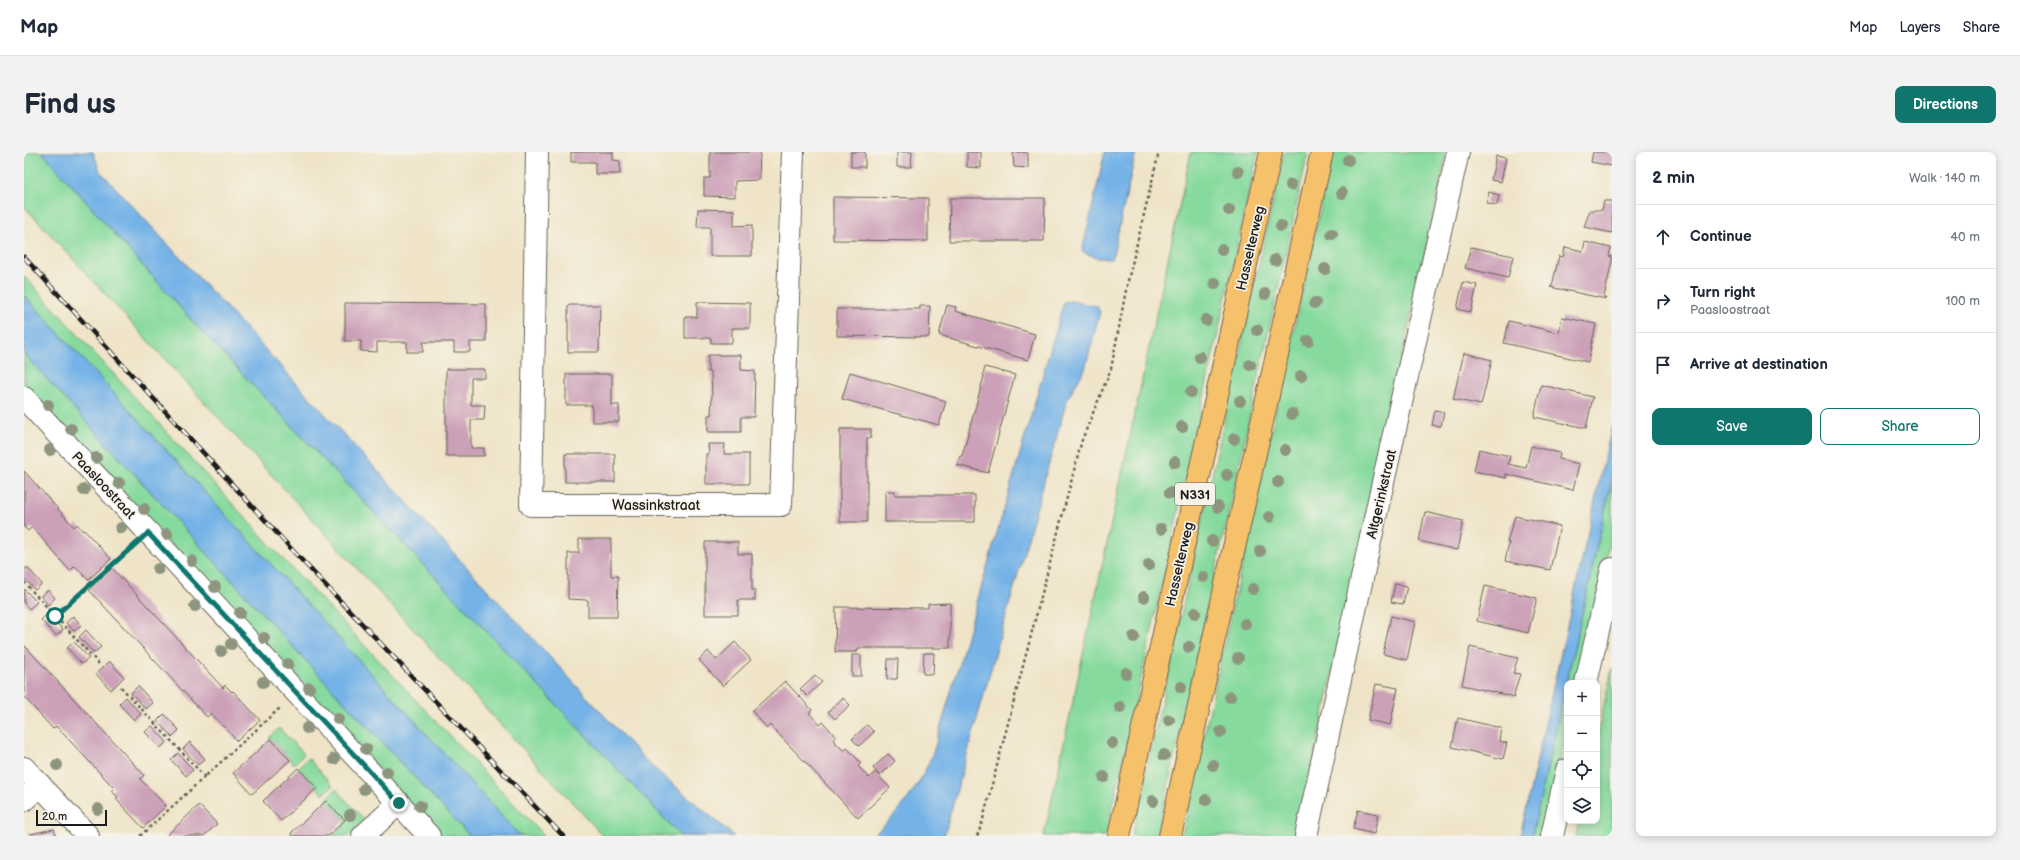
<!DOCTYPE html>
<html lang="en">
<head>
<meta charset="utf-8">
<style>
	body { margin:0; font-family:"Balsamiq Sans",sans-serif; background:#f2f2f3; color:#1f2937 }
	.controls { position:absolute; right:12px; bottom:12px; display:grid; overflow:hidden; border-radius:8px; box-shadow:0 2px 10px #0003 }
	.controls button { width:36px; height:36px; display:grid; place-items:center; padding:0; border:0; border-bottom:1px solid #e0e1e3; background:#fff; color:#1f2937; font:20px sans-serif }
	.scale { position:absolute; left:12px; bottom:10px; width:71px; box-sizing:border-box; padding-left:4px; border:2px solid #1c1c1c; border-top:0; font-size:11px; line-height:14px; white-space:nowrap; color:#1c1c1c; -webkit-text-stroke:3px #f7f3e8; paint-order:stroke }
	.stop { position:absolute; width:12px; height:12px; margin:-9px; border:3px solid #0f766e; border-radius:50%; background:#fff }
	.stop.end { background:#0f766e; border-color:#fff; box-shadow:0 1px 4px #0008 }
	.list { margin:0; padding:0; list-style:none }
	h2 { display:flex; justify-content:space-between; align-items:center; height:52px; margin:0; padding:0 16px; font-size:17px }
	h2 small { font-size:13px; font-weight:400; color:#747a83 }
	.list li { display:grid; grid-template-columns:26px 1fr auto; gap:12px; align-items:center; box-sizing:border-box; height:64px; padding:0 16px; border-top:1px solid #e0e1e3 }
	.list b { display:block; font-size:15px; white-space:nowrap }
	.list p { margin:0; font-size:13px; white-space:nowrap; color:#747a83 }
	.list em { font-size:13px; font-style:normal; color:#747a83 }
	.actions { display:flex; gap:8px; padding:12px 16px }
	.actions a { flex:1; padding:9px 0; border:1px solid #0f766e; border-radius:8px; text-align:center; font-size:14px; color:#0f766e }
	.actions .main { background:#0f766e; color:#fff }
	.icon { flex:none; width:22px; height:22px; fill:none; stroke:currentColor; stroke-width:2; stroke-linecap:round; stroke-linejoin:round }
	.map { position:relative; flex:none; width:1588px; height:684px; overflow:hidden; border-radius:8px }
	header { display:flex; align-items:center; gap:24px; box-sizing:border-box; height:56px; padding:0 20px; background:#fff; border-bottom:1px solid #e0e1e3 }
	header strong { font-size:19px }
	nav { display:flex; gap:22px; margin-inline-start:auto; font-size:14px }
	.intro { display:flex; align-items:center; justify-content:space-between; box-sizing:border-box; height:96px; padding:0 24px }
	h1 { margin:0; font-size:28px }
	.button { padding:10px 18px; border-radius:8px; background:#0f766e; color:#fff; font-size:14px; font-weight:700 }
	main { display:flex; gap:24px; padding:0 24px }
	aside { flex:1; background:#fff; border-radius:8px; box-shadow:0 2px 10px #0003 }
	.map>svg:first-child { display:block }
	.green { fill:#86da9d; stroke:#517b5c }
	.water { fill:#74b2e7; stroke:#486782 }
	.building { fill:#cba0b8 }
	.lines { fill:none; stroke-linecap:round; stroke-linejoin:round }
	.minor-casing { stroke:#666258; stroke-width:24 }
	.primary-casing { stroke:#666258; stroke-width:24 }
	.path { stroke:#666258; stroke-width:2.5; stroke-dasharray:3 3; stroke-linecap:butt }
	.minor { stroke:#fff; stroke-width:22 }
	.primary { stroke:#f5c16b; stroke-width:22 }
	.rail-casing { stroke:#1c1c1c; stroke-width:4.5 }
	.rail { stroke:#f7f3e8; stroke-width:3; stroke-dasharray:9; stroke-linecap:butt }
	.tree { fill:#8d957e }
	.route { stroke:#0f766e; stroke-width:5 }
	.labels { text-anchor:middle; stroke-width:3.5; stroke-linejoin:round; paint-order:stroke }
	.shield { fill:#f7f3e8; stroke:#5e5c59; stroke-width:1 }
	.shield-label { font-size:13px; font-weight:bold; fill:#1c1c1c }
	.street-label { font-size:14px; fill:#1c1c1c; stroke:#f7f3e8 }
</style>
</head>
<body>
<header>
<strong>Map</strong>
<nav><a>Map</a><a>Layers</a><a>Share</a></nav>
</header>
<div class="intro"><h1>Find us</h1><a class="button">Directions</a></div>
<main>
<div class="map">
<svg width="1588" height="684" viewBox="0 0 1588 684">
	<rect width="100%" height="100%" fill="#f7f3e8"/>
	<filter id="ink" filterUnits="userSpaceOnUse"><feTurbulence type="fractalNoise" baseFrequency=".025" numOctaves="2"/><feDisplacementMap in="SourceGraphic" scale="8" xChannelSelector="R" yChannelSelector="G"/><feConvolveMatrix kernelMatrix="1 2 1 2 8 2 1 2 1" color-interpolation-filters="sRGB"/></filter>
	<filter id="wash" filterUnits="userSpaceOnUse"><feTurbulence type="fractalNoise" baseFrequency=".012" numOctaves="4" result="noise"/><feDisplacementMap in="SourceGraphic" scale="16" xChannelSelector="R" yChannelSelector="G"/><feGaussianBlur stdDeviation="0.9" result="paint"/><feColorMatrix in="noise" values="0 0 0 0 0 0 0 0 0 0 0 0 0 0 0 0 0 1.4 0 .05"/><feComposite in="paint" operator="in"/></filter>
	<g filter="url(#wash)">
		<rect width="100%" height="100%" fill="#efe4c7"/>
		<!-- green -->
		<g class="green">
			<path d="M0,0H18L169,170L657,684H579L0,54Z"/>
			<path d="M1167,0H1234L1082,684H1020Z"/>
			<path d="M1260,0H1284L1133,684H1108Z"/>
			<path d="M1309,0H1423L1273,684H1158Z"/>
			<path d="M0,124L246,393L520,684H496L0,143Z"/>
			<path d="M0,202L306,535L446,684H416L0,233Z"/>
			<path d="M1588,328V379L1554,531H1543V579L1519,684H1508Z"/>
			<path d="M1588,516V684H1552L1555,669H1573V585Z"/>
			<path d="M255,576L280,602L270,612L245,586Z"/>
			<path d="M284,606L309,634L299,642L274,616Z"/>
			<path d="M312,637L341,669L325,684H308L323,670L302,647Z"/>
		</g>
		<!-- water -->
		<g class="water">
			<path d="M18,0H69L76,19L624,611L710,684H657L169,170Z"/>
			<path d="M1081,0H1112L1088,107L1074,106L1058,100Z"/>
			<path d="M0,143L496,684H446L306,535L0,202Z"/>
			<path d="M1047,149L1073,154L1076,160L1061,217L1043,248L920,684H848C877,661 897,632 910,598L1040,150Z"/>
			<path d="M1588,273V328L1508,684H1496Z"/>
		</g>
		<g id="blocks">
			<!-- building -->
			<g class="building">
				<path d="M547,0H589V8L596,9V22H571V10H547Z"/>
				<path d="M686,0H736L735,28L711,29V45L680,44V26H686Z"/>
				<rect x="827" y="0" width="14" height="15"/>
				<path d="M873,0H888L887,15H873Z"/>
				<path d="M943,0H957V16L943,15Z"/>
				<path d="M997,0L1004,1V16L990,15L989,1Z"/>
				<path d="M1569,0H1588V14L1567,10Z"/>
				<path d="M1472,4L1482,6L1477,30L1467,28Z"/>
				<path d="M1465,40L1475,43L1473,53L1462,51Z"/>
				<path d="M809,45L904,46V89L809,88Z"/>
				<path d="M926,46H1021L1020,89H925Z"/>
				<path d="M1580,49H1588V81L1560,75L1566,58H1578Z"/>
				<path d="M674,57L710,58V74L728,73V104H686V75H673Z"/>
				<path d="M1561,90L1587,96L1585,104L1588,105V109L1580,145L1582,147L1526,135L1528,134L1535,104L1539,105L1541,95L1559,99Z"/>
				<path d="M1447,95L1489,104L1484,126L1441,116Z"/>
				<path d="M1439,130L1453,133L1447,160L1433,157Z"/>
				<path d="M673,150L726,151V176H708V191H687V186H661V165H673Z"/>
				<path d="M321,151L462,152V190H446V200H430V190H399V200H383V190H353V200L337,199V189H321Z"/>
				<path d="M544,153H576L575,200H544Z"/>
				<path d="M923,153L932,155L931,159L1011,182L1004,208L915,183Z"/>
				<path d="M896,154H906L905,185L813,184V157H896Z"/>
				<path d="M1538,165L1572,172L1564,210L1480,191L1485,169L1535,181Z"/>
				<path d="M1440,201L1468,208L1457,253L1429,247Z"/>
				<path d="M684,203H717V218L731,219L730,265H717V280H684V263H687L688,242L687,220H684Z"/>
				<path d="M961,215L991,223L964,321L933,313L936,304H938L960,224L959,223Z"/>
				<path d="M422,217H461V226H447V253H461L460,268H447V296H460V304H422Z"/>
				<path d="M826,220L922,249L915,273L818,247Z"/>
				<path d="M542,222H588V253H595V270H568V253H542Z"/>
				<path d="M1517,233L1569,245L1562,276L1510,265Z"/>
				<path d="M1411,258L1420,260L1417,274L1408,273Z"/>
				<path d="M816,277H847V286H843V370H816Z"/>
				<path d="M684,292H701L700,302H725V332H682V302H685Z"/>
				<path d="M1507,294L1536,301L1535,307L1555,312L1549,338L1482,322V326L1450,319L1455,297L1486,304L1484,312L1502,316Z"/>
				<rect x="541" y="302" width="50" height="28"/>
				<path d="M0,319L50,375L53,372L59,379L60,378L87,407L64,428L51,414L46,419L8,375L4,379L0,375Z"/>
				<path d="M861,339H871V343H951V370H861Z"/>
				<path d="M1401,360L1439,369L1433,398L1395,389Z"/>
				<path d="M1491,364L1536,374L1526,418L1481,409L1485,390H1483Z"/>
				<path d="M555,387H587V424H594L593,465H564V448L544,447V401H555Z"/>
				<path d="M681,390H714V402H728V438H731V448H714V463H681Z"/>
				<path d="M3,415L18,432L11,438L0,426V419Z"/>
				<path d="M88,416L199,536L201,533L208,540L209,539L236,568L213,589L187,561L183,565L65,438Z"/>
				<path d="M1371,432L1383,434L1379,452L1367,450Z"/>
				<path d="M1461,434L1513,446L1504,481L1453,469Z"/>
				<path d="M0,437L13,450L5,457L0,451Z"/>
				<path d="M24,438L31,446L24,453L17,444Z"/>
				<path d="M926,451V496H834L833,500H811L812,455L904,456V452Z"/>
				<path d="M24,461L39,478L32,484L17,468Z"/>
				<path d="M49,464L57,473L50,479L42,471Z"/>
				<path d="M1367,464L1391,470L1383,508L1359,502Z"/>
				<path d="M62,478L77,495L70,501L55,485Z"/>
				<path d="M50,490L65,506L58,512L43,496Z"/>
				<path d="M711,490L727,508L699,534L675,508L684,499L692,508Z"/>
				<path d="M0,493L120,623L116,627L142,654L119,676L92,647L94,645L87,639L90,636L32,574L29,577L0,545Z"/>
				<path d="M1446,495L1494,506L1489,521L1496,522L1490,542L1491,545L1438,533Z"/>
				<path d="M900,501H910L909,522H899Z"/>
				<rect x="828" y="503" width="9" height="21"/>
				<path d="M864,507H874L873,527H863Z"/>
				<path d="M85,509L100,525L87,538L72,522Z"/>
				<path d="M791,523L798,530L783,544L776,537Z"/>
				<path d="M761,529L788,558L785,561L796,573L799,570L812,585L809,588L820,599L823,596L837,611L834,614L845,626L851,620L866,636L834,666L746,573L743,576L728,559Z"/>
				<path d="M1352,532L1374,536L1366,573L1344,568Z"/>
				<path d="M114,534L129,551L122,557L107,541Z"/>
				<path d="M102,545L117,562L110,568L95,552Z"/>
				<path d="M819,546L826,553L811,567L804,560Z"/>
				<path d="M140,562L155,578L148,585L133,569Z"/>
				<path d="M1434,566L1477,576L1475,589L1483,591L1479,607L1428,595Z"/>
				<path d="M843,573L850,580L835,594L828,587Z"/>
				<path d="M128,574L143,590L136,596L121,580Z"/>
				<path d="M247,587L266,608L228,642L209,621Z"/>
				<path d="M166,590L181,607L174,613L159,597Z"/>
				<path d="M154,601L169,618L162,624L147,608Z"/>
				<path d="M864,602L871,609L856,624L849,616Z"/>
				<path d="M274,616L293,636L257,669L239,649Z"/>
				<path d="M302,649L321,668L304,684H269L267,681Z"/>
				<path d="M175,653L193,672L180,684H142Z"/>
				<path d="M1334,658L1354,662L1350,682L1329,677Z"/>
				<path d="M30,677L32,684H2V683Z"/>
			</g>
		</g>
	</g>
	<g filter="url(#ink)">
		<use href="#blocks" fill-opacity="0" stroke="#666258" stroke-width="1"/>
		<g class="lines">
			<defs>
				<g id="minor">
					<path d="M513,0L507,353H757L769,0"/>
					<path d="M0,246L405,684"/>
					<path d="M1562,531L1588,417"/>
					<path d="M0,616L64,684"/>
					<path d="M0,648L16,633"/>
					<path d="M339,684L375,651"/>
					<path d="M1282,684L1355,348L1434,0"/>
					<path d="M1528,684L1543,618"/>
				</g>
				<g id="primary">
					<path d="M1095,684L1247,0"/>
					<path d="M1146,684L1298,0"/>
				</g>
			</defs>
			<!-- minor casing -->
			<use href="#minor" class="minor-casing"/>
			<!-- primary casing -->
			<use href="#primary" class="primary-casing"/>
			<!-- path -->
			<g class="path">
				<path d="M0,430L75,512"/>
				<path d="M31,464L108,395"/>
				<path d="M97,535L181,625"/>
				<path d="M116,684L256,556"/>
				<path d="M953,684L958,671L1058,288L1087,217L1103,133L1135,0"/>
			</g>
			<!-- minor -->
			<use href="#minor" class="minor"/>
			<!-- primary -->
			<use href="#primary" class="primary"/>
			<defs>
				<path id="rail" d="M0,105L271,401L539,684"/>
			</defs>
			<!-- rail casing -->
			<use href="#rail" class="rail-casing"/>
			<!-- rail -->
			<use href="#rail" class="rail"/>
		</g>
		<!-- trees -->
		<g class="tree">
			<circle cx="1324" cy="8" r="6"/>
			<circle cx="1214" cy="20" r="6"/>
			<circle cx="1267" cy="33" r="6"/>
			<circle cx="1318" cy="41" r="6"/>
			<circle cx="1205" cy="58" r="6"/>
			<circle cx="1257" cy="74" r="6"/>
			<circle cx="1308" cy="82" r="6"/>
			<circle cx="1198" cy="98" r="6"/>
			<circle cx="1251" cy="108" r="6"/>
			<circle cx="1301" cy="117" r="6"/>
			<circle cx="1191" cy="131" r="6"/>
			<circle cx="1241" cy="142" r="6"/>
			<circle cx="1291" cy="151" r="6"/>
			<circle cx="1182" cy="168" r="6"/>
			<circle cx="1233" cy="178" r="6"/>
			<circle cx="1284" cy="189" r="6"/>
			<circle cx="1176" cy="205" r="6"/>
			<circle cx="1226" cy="213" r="6"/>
			<circle cx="1277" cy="224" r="6"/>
			<circle cx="1167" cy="240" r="6"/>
			<circle cx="1216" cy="249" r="6"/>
			<circle cx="24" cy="253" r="6"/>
			<circle cx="1268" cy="262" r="6"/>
			<circle cx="1158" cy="275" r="6"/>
			<circle cx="47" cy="277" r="6"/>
			<circle cx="1210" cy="287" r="6"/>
			<circle cx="26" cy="298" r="6"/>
			<circle cx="1261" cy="298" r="6"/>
			<circle cx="72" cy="306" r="6"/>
			<circle cx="1151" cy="310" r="6"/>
			<circle cx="1203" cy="323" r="6"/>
			<circle cx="1254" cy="330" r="6"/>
			<circle cx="95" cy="331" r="6"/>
			<circle cx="60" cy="338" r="6"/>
			<circle cx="1146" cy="341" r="6"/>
			<circle cx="1194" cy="355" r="6"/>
			<circle cx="120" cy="357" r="6"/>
			<circle cx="1245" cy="365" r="6"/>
			<circle cx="97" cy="376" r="6"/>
			<circle cx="1137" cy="377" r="6"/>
			<circle cx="143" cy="382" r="6"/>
			<circle cx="1188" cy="389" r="6"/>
			<circle cx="1236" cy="399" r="6"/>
			<circle cx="168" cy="409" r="6"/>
			<circle cx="1125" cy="413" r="6"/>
			<circle cx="134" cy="417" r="6"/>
			<circle cx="1179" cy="425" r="6"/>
			<circle cx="191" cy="435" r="6"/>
			<circle cx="1229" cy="437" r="6"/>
			<circle cx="1120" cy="445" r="6"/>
			<circle cx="171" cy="454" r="6"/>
			<circle cx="216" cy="461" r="6"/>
			<circle cx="1171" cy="461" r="6"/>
			<circle cx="1221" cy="472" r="6"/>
			<circle cx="1110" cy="485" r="6"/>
			<circle cx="240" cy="486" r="6"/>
			<circle cx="207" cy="492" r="6"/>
			<circle cx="1165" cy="495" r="6"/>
			<circle cx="197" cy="499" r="6"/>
			<circle cx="1214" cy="506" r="6"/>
			<circle cx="264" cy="512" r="6"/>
			<circle cx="1102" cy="521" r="6"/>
			<circle cx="239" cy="530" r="6"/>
			<circle cx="1157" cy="535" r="6"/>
			<circle cx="285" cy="536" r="6"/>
			<circle cx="1206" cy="545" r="6"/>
			<circle cx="1096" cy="555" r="6"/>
			<circle cx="314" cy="567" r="6"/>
			<circle cx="1145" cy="568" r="6"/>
			<circle cx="283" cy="576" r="6"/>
			<circle cx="1197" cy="580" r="6"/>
			<circle cx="1088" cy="591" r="6"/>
			<circle cx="342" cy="597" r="6"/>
			<circle cx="1140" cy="603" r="6"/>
			<circle cx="310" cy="607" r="6"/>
			<circle cx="33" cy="613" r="6"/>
			<circle cx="1189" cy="613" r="6"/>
			<circle cx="363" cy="620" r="6"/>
			<circle cx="1080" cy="625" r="6"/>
			<circle cx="340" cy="637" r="6"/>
			<circle cx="1182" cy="648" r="6"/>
			<circle cx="1129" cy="649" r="6"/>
			<circle cx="396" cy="654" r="6"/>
			<circle cx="74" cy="657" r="6"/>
			<circle cx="326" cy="663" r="6"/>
		</g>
	</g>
	<g class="lines" filter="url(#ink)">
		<!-- route -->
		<path class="route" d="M31,464L124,381L375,651"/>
	</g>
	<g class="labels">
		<!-- shield labels -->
		<rect class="shield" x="1151" y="331" width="40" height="22" rx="3"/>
		<g class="shield-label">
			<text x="1171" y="347">N331</text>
		</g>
		<!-- street labels -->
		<g class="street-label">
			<text transform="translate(1226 96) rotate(-77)" y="5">Hasselterweg</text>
			<text transform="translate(80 333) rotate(47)" y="5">Paasloostraat</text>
			<text transform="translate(1357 342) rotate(-77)" y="5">Altgerinkstraat</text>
			<text x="632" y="358">Wassinkstraat</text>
			<text transform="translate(1155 412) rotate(-77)" y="5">Hasselterweg</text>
		</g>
	</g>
</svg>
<div class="controls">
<button>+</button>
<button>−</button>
<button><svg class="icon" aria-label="locate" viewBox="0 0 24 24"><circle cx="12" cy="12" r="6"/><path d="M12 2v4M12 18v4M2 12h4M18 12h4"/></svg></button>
<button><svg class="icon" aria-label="layers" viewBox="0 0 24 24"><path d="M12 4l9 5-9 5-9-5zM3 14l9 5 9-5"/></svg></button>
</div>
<div class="scale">20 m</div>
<div class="stop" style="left:31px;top:464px"></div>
<div class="stop end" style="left:375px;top:651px"></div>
</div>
<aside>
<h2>2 min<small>Walk · 140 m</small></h2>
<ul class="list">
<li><svg class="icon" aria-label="ahead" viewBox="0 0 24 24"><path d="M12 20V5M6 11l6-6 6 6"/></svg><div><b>Continue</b></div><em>40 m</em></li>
<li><svg class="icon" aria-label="right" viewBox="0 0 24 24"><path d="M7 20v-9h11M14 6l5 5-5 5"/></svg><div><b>Turn right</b><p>Paasloostraat</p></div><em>100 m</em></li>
<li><svg class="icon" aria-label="arrive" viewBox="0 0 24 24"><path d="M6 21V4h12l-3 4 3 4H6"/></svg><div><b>Arrive at destination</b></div></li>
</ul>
<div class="actions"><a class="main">Save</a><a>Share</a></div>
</aside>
</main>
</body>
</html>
